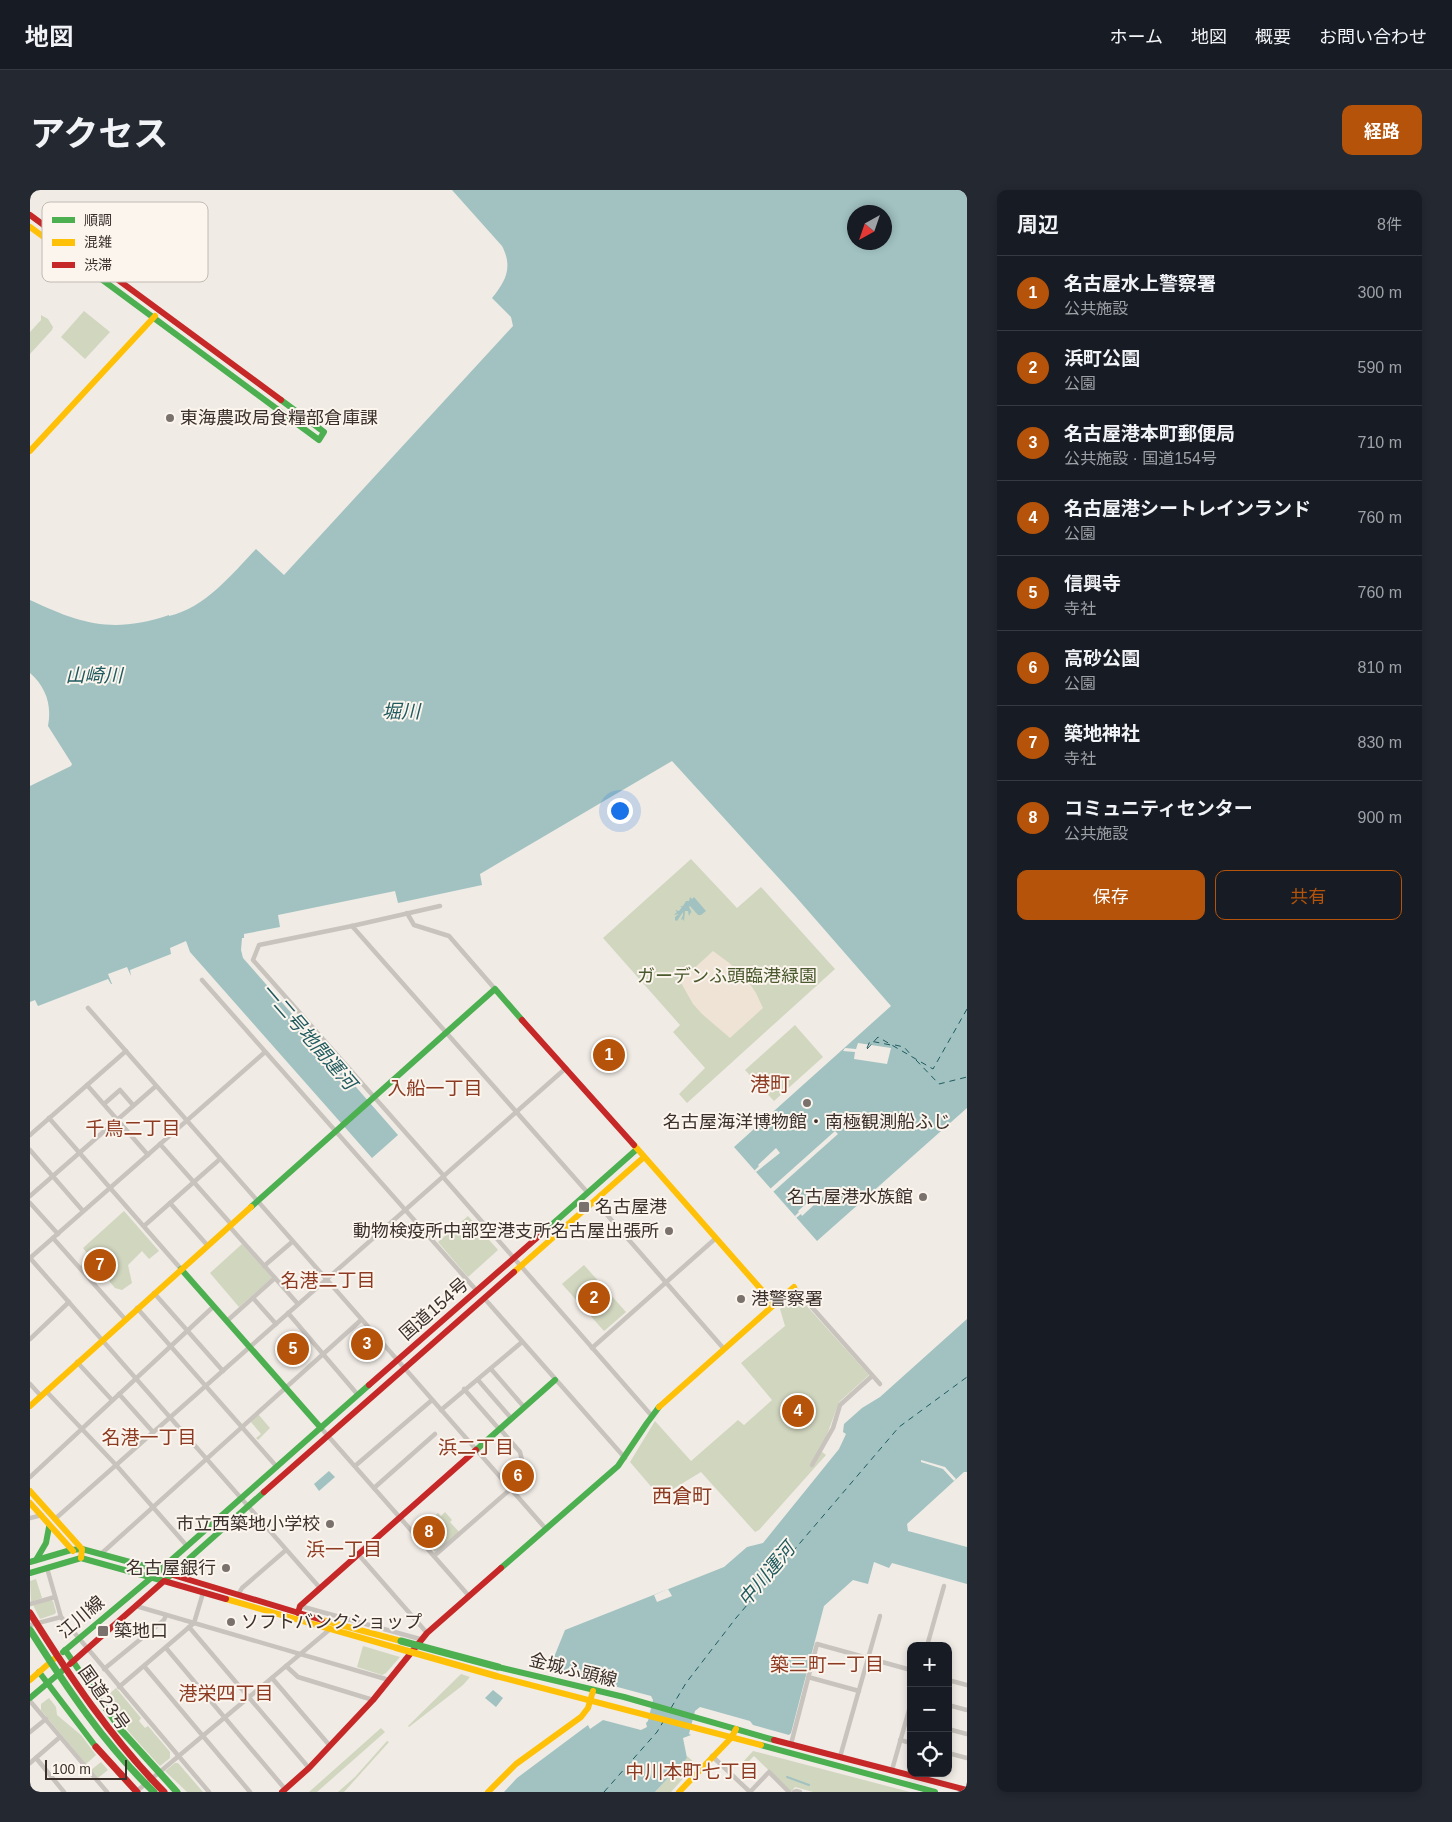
<!DOCTYPE html>
<html lang="ja">
<head>
<meta charset="utf-8">
<style>
	body { margin:0; font-family:Helvetica,"Noto Sans JP",sans-serif; background:#242831; color:#f1f3f6 }
	.controls { position:absolute; right:15px; bottom:15px; display:grid; overflow:hidden; border-radius:10px; box-shadow:0 2px 8px #0003 }
	.controls button { width:45px; height:45px; display:grid; place-items:center; padding:0; border:0; border-bottom:1px solid #363941; background:#171b24; color:#f1f3f6; font:25px sans-serif }
	.compass { position:absolute; left:817px; top:15px; width:45px; height:45px; border-radius:50%; background:#171b24; box-shadow:0 2px 8px #0003; rotate:220deg }
	.scale { position:absolute; left:15px; bottom:12px; width:82px; box-sizing:border-box; padding-left:5px; border:2px solid #3b302b; border-top:0; font-size:14px; line-height:18px; white-space:nowrap; color:#3b302b; -webkit-text-stroke:4px #fbf5ee; paint-order:stroke }
	.you { position:absolute; left:589px; top:620px; width:18px; height:18px; margin:-12px; border:4px solid #fff; border-radius:50%; background:#1a73e8; box-shadow:0 0 0 8px #1a73e833 }
	.badge { display:grid; place-items:center; width:32px; height:32px; border-radius:50%; background:#b45309; color:#fff; font-size:16px; font-weight:700 }
	.pin { position:absolute; translate:-50% -50%; border:2px solid #fff; box-shadow:0 1px 5px #0006 }
	.list { margin:0; padding:0; list-style:none }
	h2 { display:flex; justify-content:space-between; align-items:center; height:65px; margin:0; padding:0 20px; font-size:21px }
	h2 small { font-size:16px; font-weight:400; color:#9ea1a6 }
	.list li { display:grid; grid-template-columns:32px 1fr auto; gap:15px; align-items:center; box-sizing:border-box; height:75px; padding:0 20px; border-top:1px solid #363941 }
	.list b { display:block; font-size:19px; white-space:nowrap }
	.list p { margin:0; font-size:16px; white-space:nowrap; color:#9ea1a6 }
	.list em { font-size:16px; font-style:normal; color:#9ea1a6 }
	.actions { display:flex; gap:10px; padding:15px 20px }
	.actions a { flex:1; padding:11px 0; border:1px solid #b45309; border-radius:10px; text-align:center; font-size:18px; color:#b45309 }
	.actions .main { background:#b45309; color:#fff }
	.icon { flex:none; width:28px; height:28px; fill:none; stroke:currentColor; stroke-width:2; stroke-linecap:round; stroke-linejoin:round }
	.map { position:relative; flex:none; width:937px; height:1602px; overflow:hidden; border-radius:10px }
	header { display:flex; align-items:center; gap:30px; box-sizing:border-box; height:70px; padding:0 25px; background:#171b24; border-bottom:1px solid #363941 }
	header strong { font-size:24px }
	nav { display:flex; gap:28px; margin-inline-start:auto; font-size:18px }
	.intro { display:flex; align-items:center; justify-content:space-between; box-sizing:border-box; height:120px; padding:0 30px }
	h1 { margin:0; font-size:35px }
	.button { padding:12px 22px; border-radius:10px; background:#b45309; color:#fff; font-size:18px; font-weight:700 }
	main { display:flex; gap:30px; padding:0 30px }
	aside { flex:1; background:#171b24; border-radius:10px; box-shadow:0 2px 8px #0003 }
	.map>svg:first-child { display:block }
	.green { fill:#d1d6bf }
	.plaza { fill:#eee3d5 }
	.water { fill:#a1c2c1; fill-rule:evenodd }
	.pier { fill:#f0ebe5 }
	.lines { fill:none; stroke-linecap:round; stroke-linejoin:round }
	.stream { stroke:#a1c2c1; stroke-width:2 }
	.ferry { stroke:#1f5a5e; stroke-width:1; stroke-dasharray:6 5; stroke-linecap:butt }
	.street { stroke:#c9c3be; stroke-width:4.5 }
	.fast { stroke:#4caf50; stroke-width:6 }
	.slow { stroke:#ffc107; stroke-width:6 }
	.jam { stroke:#c62828; stroke-width:6 }
	.fast-bridge { stroke:#4caf50; stroke-width:7 }
	.slow-bridge { stroke:#ffc107; stroke-width:7 }
	.jam-bridge { stroke:#c62828; stroke-width:7 }
	.poi-dot { fill:#7a716c; stroke:#fbf5ee; stroke-width:2 }
	.labels { text-anchor:middle; stroke-width:4; stroke-linejoin:round; paint-order:stroke }
	.poi-label { font-size:18px; fill:#3b302b; stroke:#fbf5ee; text-anchor:start }
	.park-label { font-size:18px; fill:#4a5a2e; stroke:#fbf5ee }
	.street-label { font-size:18px; fill:#3b302b; stroke:#fbf5ee }
	.water-label { font-size:19px; font-style:italic; fill:#1f5a5e; stroke:#fbf5ee }
	.neighbourhood-label { font-size:19px; fill:#8c3b22; stroke:#fbf5ee }
	.quarter-label { font-size:20px; fill:#8c3b22; stroke:#fbf5ee }
	.key { fill:#fbf5ee; stroke:#c1bab4; stroke-width:1 }
	.key-label { font-size:14px; fill:#3b302b }
</style>
</head>
<body>
<header>
<strong>地図</strong>
<nav><a>ホーム</a><a>地図</a><a>概要</a><a>お問い合わせ</a></nav>
</header>
<div class="intro"><h1>アクセス</h1><a class="button">経路</a></div>
<main>
<div class="map">
<svg width="937" height="1602" viewBox="0 0 937 1602">
	<rect width="100%" height="100%" fill="#f0ebe5"/>
	<!-- green -->
	<g class="green">
		<path d="M54,121L80,142L55,169L31,147Z"/>
		<path d="M11,125L18,129L23,137L22,140L0,164V142L11,130Z"/>
		<path d="M661,669L707,718L731,697L805,779L657,913L649,904L675,878L643,842L650,835L573,748Z"/>
		<path d="M765,835L793,867L744,911L715,880Z"/>
		<path d="M94,1021L129,1061L119,1069L112,1061L98,1075L102,1093L92,1100L85,1098L75,1086L65,1094L50,1076L60,1067L53,1058Z"/>
		<path d="M438,1026L468,1060L438,1087L408,1052Z"/>
		<path d="M212,1054L242,1088L209,1117L180,1083Z"/>
		<path d="M554,1075L596,1122L574,1141L532,1094Z"/>
		<path d="M766,1104L839,1185L809,1212L791,1261L796,1265L729,1340L725,1342L671,1282L630,1307L600,1272L625,1231L661,1271L708,1230L714,1235L742,1210L711,1173L755,1136L750,1119Z"/>
		<path d="M228,1224L240,1238L228,1250L226,1248L231,1244L220,1231Z"/>
		<path d="M495,1276L498,1281L483,1295L478,1290Z"/>
		<path d="M415,1322L422,1330L420,1332L429,1342L405,1362L397,1353L413,1339L403,1327L408,1323L411,1326Z"/>
		<path d="M6,1389L12,1408L1,1412L0,1391Z"/>
		<path d="M21,1410L23,1411L26,1422L25,1424L10,1429L3,1415Z"/>
		<path d="M333,1456L370,1467L356,1483L352,1485L327,1477Z"/>
		<path d="M431,1484L440,1487L433,1495L379,1537L378,1536Z"/>
		<path d="M86,1498L111,1528L109,1531L115,1538L118,1536L140,1562V1568L130,1576C110,1554 88,1533 76,1507Z"/>
		<path d="M19,1508L26,1517L27,1525L51,1545L66,1565L56,1574L11,1520V1514Z"/>
		<path d="M351,1538L355,1542L287,1602H279Z"/>
		<path d="M357,1551L359,1552L314,1602H308L325,1587Z"/>
		<path d="M723,1561L880,1602H783L765,1597L761,1602L724,1566L714,1576L712,1573Z"/>
		<path d="M657,1566L666,1574L641,1602H625L650,1575V1573H653L657,1568Z"/>
		<path d="M71,1572L78,1580L68,1588L61,1580Z"/>
		<path d="M145,1573H148L173,1602H157L135,1581Z"/>
	</g>
	<!-- plaza -->
	<path class="plaza" d="M683,761L698,772L707,780L715,791H718L726,803L733,818L700,848L672,824L663,814L650,791Z"/>
	<!-- water -->
	<g class="water">
		<path d="M422,0H937V918L787,1051L704,957L861,816L766,707L642,571L450,684L452,695L368,713L365,701L248,725L250,737L214,744V748H212L211,760L213,768L368,945L342,968L160,762L156,751L140,758L141,764L100,780L101,786L97,777L78,784L82,794H81L78,789L8,816L5,810L0,812V596L41,576L42,574L18,536C22,515 16,497 0,483V410C51,434 83,444 139,425V426C175,418 202,384 226,359L254,385L483,136L481,127L462,108C476,91 483,77 472,56ZM824,22H854V52H824Z"/>
		<path d="M660,707L662,709L664,707L676,721L671,725H668L660,716L659,717L662,723L661,722L659,726L658,721H655L654,731L653,729L651,730L653,725V722L647,731L645,730V727L649,724L644,725L647,722L645,720L649,721L652,717L650,716H653L656,711H659Z"/>
		<path d="M937,1129V1282H934L877,1334L878,1341L937,1357V1394L862,1373L859,1378L844,1372L838,1394L823,1390L794,1416L761,1543L759,1545L723,1535L720,1531L670,1517L665,1521L659,1544L661,1545L653,1548L657,1568L653,1573H650V1575L625,1602H474L487,1588L558,1535L560,1539L573,1530L611,1540L617,1537L616,1533L618,1531L623,1510L621,1506L554,1488H546V1486L536,1483L534,1485L527,1483L526,1479L520,1477L535,1440L694,1377L717,1357L733,1353L809,1259L816,1244L813,1242L814,1234L832,1218L850,1207Z"/>
		<path d="M299,1281L305,1287L289,1301L284,1294Z"/>
		<path d="M463,1500L473,1508L466,1517L455,1508Z"/>
	</g>
	<!-- pier -->
	<g class="pier">
		<path d="M828,853L861,858L857,874L824,869L825,862L813,861L815,858L826,859Z"/>
		<path d="M805,941L808,944L743,1002L740,999Z"/>
		<path d="M746,958L750,963L726,982L724,981L729,976L728,975Z"/>
		<path d="M793,999L797,1003L772,1026L771,1024L766,1028L765,1026L769,1022L768,1021Z"/>
		<path d="M891,1270L915,1277L926,1289L924,1291L913,1279L891,1272Z"/>
		<path d="M638,1399L642,1406L627,1412L624,1405Z"/>
	</g>
	<g class="lines">
		<!-- stream -->
		<path class="stream" d="M757,1587L779,1595"/>
		<!-- ferry -->
		<g class="ferry">
			<path d="M865,855L874,857L882,866"/>
			<path d="M837,858L840,851L861,855"/>
			<path d="M837,859L848,847L903,879L937,819"/>
			<path d="M886,870L909,894L937,887"/>
			<path d="M641,1518L656,1493L706,1428L869,1237L937,1187"/>
			<path d="M574,1602L627,1542L633,1532"/>
		</g>
		<!-- street -->
		<g class="street">
			<path d="M410,716L322,736L229,755L223,770L414,986"/>
			<path d="M377,723L384,735L419,746L465,799"/>
			<path d="M322,736L558,1003"/>
			<path d="M172,790L447,1101"/>
			<path d="M58,818L516,1339"/>
			<path d="M57,895L118,965"/>
			<path d="M74,914L90,900L103,915"/>
			<path d="M19,928L151,1079"/>
			<path d="M0,945L96,861"/>
			<path d="M130,954L201,1034"/>
			<path d="M0,960L53,1021"/>
			<path d="M413,987L621,1225"/>
			<path d="M0,1006L126,896"/>
			<path d="M565,1011L694,1159"/>
			<path d="M0,1013L28,1044"/>
			<path d="M140,1013L178,1056"/>
			<path d="M114,1036L190,969"/>
			<path d="M199,1036L268,1114"/>
			<path d="M23,1048L95,1129"/>
			<path d="M0,1068L290,1398"/>
			<path d="M0,1068L235,862"/>
			<path d="M234,1076L262,1052"/>
			<path d="M764,1097L850,1194"/>
			<path d="M124,1103L193,1181"/>
			<path d="M223,1108L246,1134"/>
			<path d="M454,1108L595,1268"/>
			<path d="M107,1118L247,1277"/>
			<path d="M258,1123L328,1205"/>
			<path d="M197,1131L245,1088"/>
			<path d="M0,1149L39,1112"/>
			<path d="M562,1158L686,1048"/>
			<path d="M47,1172L82,1210"/>
			<path d="M461,1179L494,1217"/>
			<path d="M448,1190L481,1228"/>
			<path d="M0,1194L11,1206"/>
			<path d="M434,1199L469,1239"/>
			<path d="M16,1201L86,1275L157,1356"/>
			<path d="M89,1204L123,1242"/>
			<path d="M411,1220L492,1152"/>
			<path d="M291,1238L439,1406"/>
			<path d="M782,1275L803,1238L810,1215L842,1186"/>
			<path d="M325,1276L402,1210"/>
			<path d="M0,1287L184,1116"/>
			<path d="M344,1298L405,1244"/>
			<path d="M0,1328L12,1325"/>
			<path d="M25,1329L536,878"/>
			<path d="M72,1363L331,1130"/>
			<path d="M328,1364L397,1443"/>
			<path d="M404,1366L501,1281L492,1270L490,1262L470,1239"/>
			<path d="M17,1378L31,1427L179,1602"/>
			<path d="M208,1405L212,1398L256,1360"/>
			<path d="M0,1414L25,1407"/>
			<path d="M106,1416L359,1490"/>
			<path d="M270,1416L390,1449"/>
			<path d="M0,1435L31,1427"/>
			<path d="M159,1437L279,1578"/>
			<path d="M897,1456L914,1396"/>
			<path d="M136,1458L255,1599"/>
			<path d="M114,1476L220,1602"/>
			<path d="M256,1476L268,1487L343,1510"/>
			<path d="M74,1479L134,1430L136,1425"/>
			<path d="M778,1487L829,1501"/>
			<path d="M242,1488L300,1556"/>
			<path d="M918,1490L937,1495"/>
			<path d="M89,1497L164,1433L173,1403"/>
			<path d="M0,1511L77,1602"/>
			<path d="M918,1515L937,1520"/>
			<path d="M918,1539L937,1544"/>
			<path d="M0,1542L16,1529"/>
			<path d="M870,1550L881,1553"/>
			<path d="M761,1554L787,1454L881,1480"/>
			<path d="M918,1563L937,1568"/>
			<path d="M682,1566L720,1602"/>
			<path d="M810,1567L850,1426"/>
			<path d="M6,1568L34,1602"/>
			<path d="M0,1573L30,1547"/>
			<path d="M862,1580L881,1513"/>
			<path d="M107,1601L299,1440"/>
			<path d="M720,1602L739,1582L759,1602"/>
			<path d="M764,1602L766,1601L770,1602"/>
		</g>
		<!-- fast -->
		<g class="fast">
			<path d="M51,74L289,250L294,242L251,210"/>
			<path d="M221,1017L465,799L492,830"/>
			<path d="M509,1046L607,959"/>
			<path d="M151,1079L291,1238"/>
			<path d="M446,1260L525,1190"/>
			<path d="M6,1370L16,1353L19,1337"/>
			<path d="M0,1372L41,1360L52,1359L133,1381"/>
			<path d="M471,1378L588,1276L617,1233L629,1217"/>
			<path d="M0,1383L51,1368L134,1391L234,1302"/>
			<path d="M121,1388L339,1195"/>
			<path d="M35,1460L90,1539"/>
			<path d="M33,1462L121,1388"/>
			<path d="M468,1477L594,1507L744,1550"/>
			<path d="M9,1482L66,1557"/>
			<path d="M0,1508L32,1481"/>
			<path d="M731,1555L905,1602"/>
		</g>
		<!-- slow -->
		<g class="slow">
			<path d="M0,37L51,74"/>
			<path d="M0,261L125,126"/>
			<path d="M604,955L744,1114"/>
			<path d="M484,1082L614,967"/>
			<path d="M0,1216L221,1017"/>
			<path d="M629,1217L764,1097"/>
			<path d="M0,1301L52,1359L51,1368"/>
			<path d="M0,1313L43,1361"/>
			<path d="M196,1409L367,1458"/>
			<path d="M292,1430L371,1451"/>
			<path d="M466,1486L731,1555"/>
			<path d="M0,1490L24,1469"/>
			<path d="M458,1602L486,1574L551,1527L558,1518L563,1501"/>
			<path d="M649,1602L701,1548L706,1539"/>
		</g>
		<!-- jam -->
		<g class="jam">
			<path d="M0,25L251,210"/>
			<path d="M492,830L604,955"/>
			<path d="M339,1195L509,1046"/>
			<path d="M234,1302L484,1082"/>
			<path d="M143,1385L292,1430"/>
			<path d="M268,1423L270,1416L446,1260"/>
			<path d="M40,1474L134,1391L196,1409"/>
			<path d="M744,1550L937,1600"/>
			<path d="M252,1602L279,1578L343,1510L397,1443L471,1378"/>
		</g>
		<!-- fast-bridge -->
		<g class="fast-bridge">
			<path d="M0,1440C37,1498 74,1554 124,1602"/>
			<path d="M371,1451L468,1477"/>
			<path d="M90,1539L147,1602"/>
		</g>
		<!-- slow-bridge -->
		<path class="slow-bridge" d="M367,1458L466,1486"/>
		<!-- jam-bridge -->
		<g class="jam-bridge">
			<path d="M0,1423C40,1487 81,1548 134,1602"/>
			<path d="M66,1557L107,1602"/>
		</g>
	</g>
	<!-- markers -->
	<g class="poi-dot">
		<circle cx="140" cy="228" r="5"/>
		<circle cx="777" cy="913" r="5"/>
		<circle cx="893" cy="1007" r="5"/>
		<rect x="548" y="1011" width="12" height="12" rx="2.5"/>
		<circle cx="639" cy="1041" r="5"/>
		<circle cx="711" cy="1109" r="5"/>
		<circle cx="300" cy="1334" r="5"/>
		<circle cx="196" cy="1378" r="5"/>
		<circle cx="201" cy="1432" r="5"/>
		<rect x="67" y="1435" width="12" height="12" rx="2.5"/>
	</g>
	<g class="labels">
		<!-- poi labels -->
		<g class="poi-label">
			<text x="150" y="234">東海農政局食糧部倉庫課</text>
			<text x="777" y="938" text-anchor="middle">名古屋海洋博物館・南極観測船ふじ</text>
			<text x="883" y="1013" text-anchor="end">名古屋港水族館</text>
			<text x="565" y="1023">名古屋港</text>
			<text x="629" y="1047" text-anchor="end">動物検疫所中部空港支所名古屋出張所</text>
			<text x="721" y="1115">港警察署</text>
			<text x="290" y="1340" text-anchor="end">市立西築地小学校</text>
			<text x="186" y="1384" text-anchor="end">名古屋銀行</text>
			<text x="211" y="1438">ソフトバンクショップ</text>
			<text x="84" y="1447">築地口</text>
		</g>
		<!-- park labels -->
		<g class="park-label">
			<text x="697" y="792">ガーデンふ頭臨港緑園</text>
		</g>
		<!-- street labels -->
		<g class="street-label">
			<text transform="translate(404 1119) rotate(-41)" y="6">国道154号</text>
			<text transform="translate(51 1427) rotate(-40)" y="6">江川線</text>
			<text transform="translate(543 1480) rotate(14)" y="6">金城ふ頭線</text>
			<text transform="translate(74 1508) rotate(55)" y="6">国道23号</text>
		</g>
		<!-- water labels -->
		<g class="water-label">
			<text x="64" y="492">山崎川</text>
			<text x="371" y="528">堀川</text>
			<text transform="translate(279 846) rotate(49)" y="7">一二号地間運河</text>
			<text transform="translate(736 1384) rotate(-50)" y="7">中川運河</text>
		</g>
		<!-- neighbourhood labels -->
		<g class="neighbourhood-label">
			<text x="405" y="905">入船一丁目</text>
			<text x="103" y="945">千鳥二丁目</text>
			<text x="298" y="1097">名港二丁目</text>
			<text x="119" y="1254">名港一丁目</text>
			<text x="446" y="1264">浜二丁目</text>
			<text x="314" y="1366">浜一丁目</text>
			<text x="797" y="1481">築三町一丁目</text>
			<text x="196" y="1510">港栄四丁目</text>
			<text x="662" y="1588">中川本町七丁目</text>
		</g>
		<!-- quarter labels -->
		<g class="quarter-label">
			<text x="740" y="901">港町</text>
			<text x="652" y="1313">西倉町</text>
		</g>
	</g>
	<!-- legend -->
	<rect x="12" y="12" width="166" height="80" rx="8" class="key"/>
	<rect x="22" y="27" width="23" height="6" fill="#4caf50"/>
	<rect x="22" y="49" width="23" height="7" fill="#ffc107"/>
	<rect x="22" y="72" width="23" height="6" fill="#c62828"/>
	<g class="key-label">
		<text x="54" y="35">順調</text>
		<text x="54" y="57">混雑</text>
		<text x="54" y="80">渋滞</text>
	</g>
</svg>
<div class="controls">
<button>+</button>
<button>−</button>
<button><svg class="icon" aria-label="locate" viewBox="0 0 24 24"><circle cx="12" cy="12" r="6"/><path d="M12 2v4M12 18v4M2 12h4M18 12h4"/></svg></button>
</div>
<svg class="compass" viewBox="-18 -18 36 36"><path d="M0-13l5 13h-10z" fill="#e53935"/><path d="M0 13l5-13h-10z" fill="#9ea1a6"/></svg>
<div class="scale">100 m</div>
<div class="you"></div>
<div class="pin badge" style="left:579px;top:865px">1</div>
<div class="pin badge" style="left:564px;top:1108px">2</div>
<div class="pin badge" style="left:337px;top:1154px">3</div>
<div class="pin badge" style="left:768px;top:1221px">4</div>
<div class="pin badge" style="left:263px;top:1159px">5</div>
<div class="pin badge" style="left:488px;top:1286px">6</div>
<div class="pin badge" style="left:70px;top:1075px">7</div>
<div class="pin badge" style="left:399px;top:1342px">8</div>
</div>
<aside>
<h2>周辺<small>8件</small></h2>
<ul class="list">
<li><span class="badge">1</span><div><b>名古屋水上警察署</b><p>公共施設</p></div><em>300 m</em></li>
<li><span class="badge">2</span><div><b>浜町公園</b><p>公園</p></div><em>590 m</em></li>
<li><span class="badge">3</span><div><b>名古屋港本町郵便局</b><p>公共施設 · 国道154号</p></div><em>710 m</em></li>
<li><span class="badge">4</span><div><b>名古屋港シートレインランド</b><p>公園</p></div><em>760 m</em></li>
<li><span class="badge">5</span><div><b>信興寺</b><p>寺社</p></div><em>760 m</em></li>
<li><span class="badge">6</span><div><b>高砂公園</b><p>公園</p></div><em>810 m</em></li>
<li><span class="badge">7</span><div><b>築地神社</b><p>寺社</p></div><em>830 m</em></li>
<li><span class="badge">8</span><div><b>コミュニティセンター</b><p>公共施設</p></div><em>900 m</em></li>
</ul>
<div class="actions"><a class="main">保存</a><a>共有</a></div>
</aside>
</main>
</body>
</html>
